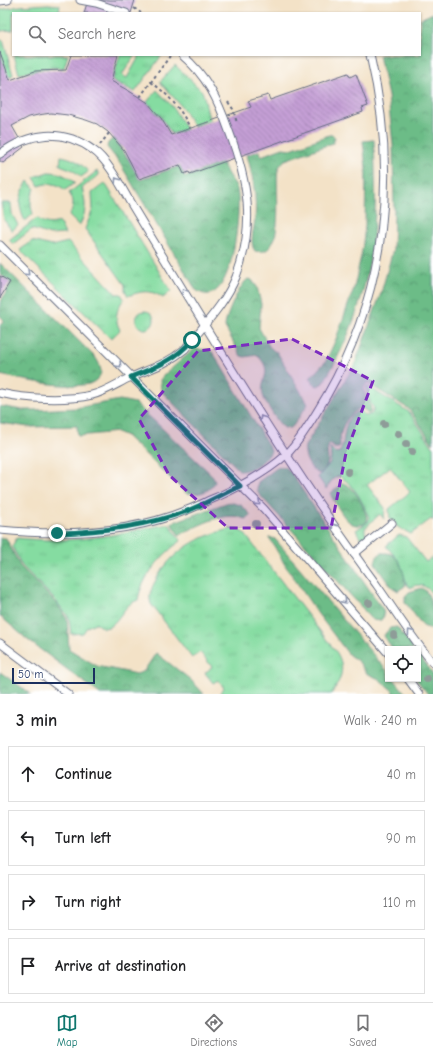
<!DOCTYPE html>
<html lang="en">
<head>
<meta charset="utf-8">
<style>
	body { margin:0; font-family:"Comic Neue",sans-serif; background:#f6f6f6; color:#202124 }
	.controls { position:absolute; right:12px; bottom:12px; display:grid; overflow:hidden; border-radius:0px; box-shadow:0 1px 3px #0004 }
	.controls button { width:36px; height:36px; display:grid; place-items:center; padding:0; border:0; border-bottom:1px solid #e0e0e0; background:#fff; color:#202124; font:20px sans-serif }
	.scale { position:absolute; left:12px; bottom:10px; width:83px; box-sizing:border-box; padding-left:4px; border:2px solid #1b2f5e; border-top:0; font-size:11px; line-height:14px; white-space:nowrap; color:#1b2f5e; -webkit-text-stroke:3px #fff; paint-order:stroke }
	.stop { position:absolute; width:12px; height:12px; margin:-9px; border:3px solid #0f766e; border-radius:50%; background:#fff }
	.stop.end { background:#0f766e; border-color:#fff; box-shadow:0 1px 4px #0008 }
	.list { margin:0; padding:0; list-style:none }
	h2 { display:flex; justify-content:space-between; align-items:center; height:52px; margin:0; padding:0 16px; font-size:17px }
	h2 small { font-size:13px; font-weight:400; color:#757577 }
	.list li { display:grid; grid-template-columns:26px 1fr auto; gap:12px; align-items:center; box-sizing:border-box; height:56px; margin:0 8px 8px; padding:0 8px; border:1px solid #e0e0e0; border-radius:0px }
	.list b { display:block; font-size:15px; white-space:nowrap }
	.list em { font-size:13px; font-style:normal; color:#757577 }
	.icon { flex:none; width:22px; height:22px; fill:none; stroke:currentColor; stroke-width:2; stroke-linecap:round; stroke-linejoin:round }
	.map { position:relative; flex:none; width:433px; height:694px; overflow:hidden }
	.search { position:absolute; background:#fff; box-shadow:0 1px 3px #0004; left:12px; right:12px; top:12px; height:44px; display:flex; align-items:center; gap:10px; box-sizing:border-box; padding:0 14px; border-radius:0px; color:#757577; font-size:15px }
	.sheet { height:308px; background:#fff }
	nav { display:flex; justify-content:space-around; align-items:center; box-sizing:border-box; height:56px; border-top:1px solid #e0e0e0; background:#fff; font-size:11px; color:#757577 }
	nav a { display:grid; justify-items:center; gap:2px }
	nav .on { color:#0f766e }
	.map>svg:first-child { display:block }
	.grass { fill:url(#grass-tufts); stroke:#508680 }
	.forest { fill:url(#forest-crowns); stroke:#447672 }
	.building { fill:url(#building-back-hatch) }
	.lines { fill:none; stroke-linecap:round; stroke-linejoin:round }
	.service-casing { stroke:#676e83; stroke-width:9 }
	.path { stroke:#676e83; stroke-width:2; stroke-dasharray:3 3; stroke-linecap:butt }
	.service { stroke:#fff; stroke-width:7 }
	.tree { fill:#8e9c98 }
	.oneway { stroke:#8d97ae }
	.route { stroke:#0f766e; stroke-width:5 }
	.marked { fill:#7b2cbf; fill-opacity:0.2; stroke:#7b2cbf; stroke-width:3; stroke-dasharray:8 5; stroke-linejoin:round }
</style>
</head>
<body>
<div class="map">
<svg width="433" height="694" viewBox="0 0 433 694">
	<defs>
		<pattern id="grass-tufts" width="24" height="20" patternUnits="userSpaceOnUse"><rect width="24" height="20" fill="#85dca1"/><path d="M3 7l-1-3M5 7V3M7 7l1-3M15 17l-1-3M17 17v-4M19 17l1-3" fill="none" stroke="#72bd8d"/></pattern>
		<pattern id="forest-crowns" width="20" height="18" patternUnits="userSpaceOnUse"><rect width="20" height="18" fill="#6cbc87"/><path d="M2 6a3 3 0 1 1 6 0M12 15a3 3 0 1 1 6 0" fill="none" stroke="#589972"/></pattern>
		<pattern id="building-back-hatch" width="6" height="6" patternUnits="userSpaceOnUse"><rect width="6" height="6" fill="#c59fd5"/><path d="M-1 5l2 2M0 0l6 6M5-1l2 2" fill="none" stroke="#9f82b0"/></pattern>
	</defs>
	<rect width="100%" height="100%" fill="#fff"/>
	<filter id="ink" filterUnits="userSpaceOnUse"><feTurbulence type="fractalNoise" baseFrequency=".025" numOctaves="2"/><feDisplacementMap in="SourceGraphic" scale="8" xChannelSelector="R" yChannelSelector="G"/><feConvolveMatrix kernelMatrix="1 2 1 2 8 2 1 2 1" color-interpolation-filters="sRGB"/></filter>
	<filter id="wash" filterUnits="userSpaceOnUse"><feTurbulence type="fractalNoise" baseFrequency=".012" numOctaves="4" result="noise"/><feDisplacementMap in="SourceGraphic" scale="16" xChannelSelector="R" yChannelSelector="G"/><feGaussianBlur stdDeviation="0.9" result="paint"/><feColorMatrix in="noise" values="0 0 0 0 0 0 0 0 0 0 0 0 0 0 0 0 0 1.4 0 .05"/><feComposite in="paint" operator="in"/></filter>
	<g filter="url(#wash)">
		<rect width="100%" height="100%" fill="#f3e2c7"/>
		<!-- grass -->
		<g class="grass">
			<path d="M48,4L60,5L59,12L58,13H13V30L0,31V10L20,6Z"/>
			<path d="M0,40H3L13,75L0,81Z"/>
			<path d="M14,55H68L64,68H45L19,74Z"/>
			<path d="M120,55H135L122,75L127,78L140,55H162L135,92L112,80Z"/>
			<path d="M175,65L202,91C206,100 206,111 210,120L193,126L182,107L160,82Z"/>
			<path d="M157,90L172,106L186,129L172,134L161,117L147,102Z"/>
			<path d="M61,156C72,158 81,162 88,172L81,177L73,170L60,165Z"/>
			<path d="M97,171L99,175L82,188C86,202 87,213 79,226L69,216C74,207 75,201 69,193Z"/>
			<path d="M48,172C58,172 67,175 75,183L65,190C57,183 49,182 39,186L34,177Z"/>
			<path d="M28,181L35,189C30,197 30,205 33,214L25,221C17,204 19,197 28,181Z"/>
			<path d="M105,183L171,291L163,298C151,289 141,291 128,296L125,290V285L85,229L93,209L92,193Z"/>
			<path d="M1,203H11L12,214L18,225L12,231L4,220Z"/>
			<path d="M37,218C44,224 51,225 59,222L65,234L50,235L32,229L13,244L9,240Z"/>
			<path d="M32,241L51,246L68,242L116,294H121L124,299C116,309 114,319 120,330L111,339L20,250Z"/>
			<circle cx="145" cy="320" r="9"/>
			<path d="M367,386L409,412L433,447V521L431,519L411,534L396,526L395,522L390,519L389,509L410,492L390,467L367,485L385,508L384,519L380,514L369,524V525L365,528V532L367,536L360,538L356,530L368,522L369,518C362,501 356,486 339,476C332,478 330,483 326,489L318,477L330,463L331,458L330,447L335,453L340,452C347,439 341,415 361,411L366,416L372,414L374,408L371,404L366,389Z"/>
			<path d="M169,524L181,541C163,553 141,578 138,600C124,604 121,619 109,627L104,628L95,623L87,627L83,633L71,634L69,618L56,601L22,566L12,546L17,538C29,539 40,540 51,540C91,541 131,531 169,524Z"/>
			<path d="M231,529L238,530L244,533L337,653C346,668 341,680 331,694H221L220,692L224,688L218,680L213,683L205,673L212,667L200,652L192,658L151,604C148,596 152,587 156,580C171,551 200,535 231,529Z"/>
			<path d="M399,535L406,537L426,562L433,557V595C427,586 420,582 411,588L407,585L400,562L386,546Z"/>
		</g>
		<!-- forest -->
		<g class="forest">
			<path d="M433,13V444L409,409L367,383L363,389C365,395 372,406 371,412L368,414L365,410L360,408C348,415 341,425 340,439C339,443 341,445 339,448H334L331,444H329C324,455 334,462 320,474C310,471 303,456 305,446L355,364L381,293L393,250L394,215L393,145L388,96L379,55H420V19Z"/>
			<path d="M329,135H333L335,138L333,143L285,160C282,163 279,166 278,170C274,186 288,259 255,251C249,244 254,229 255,220C257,198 253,176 247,155L259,151L261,156L283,148L291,149Z"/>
			<path d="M113,138L129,160L140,180L180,166L185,177L222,163C225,167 226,172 229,176C232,181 236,184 237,189C242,209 232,317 196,290L119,162L107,147L108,143Z"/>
			<path d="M373,140H374C375,172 377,205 373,237C368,288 350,340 323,383L318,386L315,385L310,378L326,361L336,339L354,288L362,251L365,226L366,168L363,141Z"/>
			<path d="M0,263L95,357C98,361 100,365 101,371C101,377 95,382 89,384C68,389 22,380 0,375V326L4,320L0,316V303L11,283L0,274Z"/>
			<path d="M248,279L252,280L257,287L261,304L259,328L269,346L274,351L277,352L308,404L293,426C291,428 288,429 285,428C279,426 264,401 263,395C259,379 275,372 257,355L245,357L241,356L225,327C225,317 240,284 248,279Z"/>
			<path d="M194,349L210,350L214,354L271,450C270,459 249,472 240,471L161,391L160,380L164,375Z"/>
			<path d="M120,400L135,403L213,476L215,482C209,493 198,495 186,493L126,436L117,432L78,436L77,426L29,427L0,423V406L22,410H35L76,408Z"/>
			<path d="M278,467H285L289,470L383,610L384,616L381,620C372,623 368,616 364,610L259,494L257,490L258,482Z"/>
			<path d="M343,483C347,485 351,487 354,491C359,497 368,515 367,522C349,534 340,509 331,496V493Z"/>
			<path d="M229,502L241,505L251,515L245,519C223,510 199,526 179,535L171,523Z"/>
			<path d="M269,537L275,539L388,672V679H394L406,694H393V691L379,679L366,673L359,662L349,655L318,614L285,565Z"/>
			<path d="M0,538H6L20,566L58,605L67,619L69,649L97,666L137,674L144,671L156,653L191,680L204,694H100L29,641L0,616Z"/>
			<path d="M382,553C385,553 389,553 391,554C401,559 406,577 405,586L398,591L392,587L375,563C376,558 377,555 382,553Z"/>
			<path d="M422,588C433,594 433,616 433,629H430L423,626L405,602V596L409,592Z"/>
			<path d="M397,627L414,649H393L385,638L384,635L390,628Z"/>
			<path d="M418,654L433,674V694H428L416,679H418Z"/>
			<path d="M0,672L31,694H0Z"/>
		</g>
		<g id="blocks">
			<!-- building -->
			<g class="building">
				<path d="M88,0H135L131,13H84Z"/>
				<path d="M0,52L10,80L35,71L66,70L71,55H118L111,81L129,91L147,102L161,118L171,135L251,107L248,101L268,95L270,100L348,73L350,77L356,74L368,106L362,108L363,112L190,174L189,172L184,174L180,165L139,179L124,150L108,132L97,124L86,120L68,115L51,113L38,115L29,117L12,126L24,147L3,163L0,161Z"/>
				<path d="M0,276L10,282L0,298Z"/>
			</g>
		</g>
	</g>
	<g filter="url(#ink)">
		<use href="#blocks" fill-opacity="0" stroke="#676e83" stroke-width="1"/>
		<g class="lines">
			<defs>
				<g id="service">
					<path d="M80,0L96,3L126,13"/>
					<path d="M0,1L8,0"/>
					<path d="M0,154C29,132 62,128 93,150C108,160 121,186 130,202C149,234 169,266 188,298C248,396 308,492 376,584C395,611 412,638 433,663"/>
					<path d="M0,245L264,509L388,653"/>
					<path d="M0,393C26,399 65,401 92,395C105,392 118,383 131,377C152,368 167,364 185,349C203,326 225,304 236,277C256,224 248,182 229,131C218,100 207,76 182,55"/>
					<path d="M0,530C62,536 129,534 187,510C198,506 207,501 217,497C241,486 266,473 286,455C300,442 317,412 327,395C387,290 398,171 370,55"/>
					<path d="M354,554L392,523"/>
					<path d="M0,643L68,694"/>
					<path d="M408,679L419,694"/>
				</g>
			</defs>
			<!-- service casing -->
			<use href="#service" class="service-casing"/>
			<!-- path -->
			<g class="path">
				<path d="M134,8L141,13"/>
				<path d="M151,82C168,94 181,109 190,128"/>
				<path d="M140,97L170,56"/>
				<path d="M228,102L233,109L237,123"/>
				<path d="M100,145L109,133"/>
			</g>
			<!-- service -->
			<use href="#service" class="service"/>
		</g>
		<!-- trees -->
		<g class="tree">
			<circle cx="384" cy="424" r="4"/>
			<circle cx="398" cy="434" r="4"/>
			<circle cx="406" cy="444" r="4"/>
			<circle cx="412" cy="452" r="4"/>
			<circle cx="348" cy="472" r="4"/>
			<circle cx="256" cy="524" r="4"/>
			<circle cx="369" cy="603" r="4"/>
			<circle cx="394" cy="635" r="4"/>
			<circle cx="427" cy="679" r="4"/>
		</g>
		<!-- one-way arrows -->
		<defs><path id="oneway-chevron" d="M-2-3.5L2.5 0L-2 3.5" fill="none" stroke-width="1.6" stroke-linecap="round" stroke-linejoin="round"/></defs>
		<g class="oneway">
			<use href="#oneway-chevron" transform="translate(117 180) rotate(-123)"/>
			<use href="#oneway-chevron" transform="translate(27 273) rotate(45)"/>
			<use href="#oneway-chevron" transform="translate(184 291) rotate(-121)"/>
			<use href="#oneway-chevron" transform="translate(119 365) rotate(46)"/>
			<use href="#oneway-chevron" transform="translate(262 418) rotate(-122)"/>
			<use href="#oneway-chevron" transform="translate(258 503) rotate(44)"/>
			<use href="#oneway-chevron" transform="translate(334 526) rotate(-124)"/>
			<use href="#oneway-chevron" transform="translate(344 601) rotate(49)"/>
			<use href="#oneway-chevron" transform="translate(410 632) rotate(-126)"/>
		</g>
	</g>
	<g class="lines" filter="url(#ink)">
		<!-- route -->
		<path class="route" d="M57,533C100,532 146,526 187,511C205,504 222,494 240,486L131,377C154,368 176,360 192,340"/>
	</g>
	<!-- marked area -->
	<path class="marked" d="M292,339L373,381L346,453L331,528H228L169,475L139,419L198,351Z"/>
</svg>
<div class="controls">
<button><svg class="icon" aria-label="locate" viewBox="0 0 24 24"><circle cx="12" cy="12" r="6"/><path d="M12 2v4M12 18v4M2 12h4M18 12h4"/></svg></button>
</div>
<div class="scale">50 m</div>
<div class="stop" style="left:192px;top:340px"></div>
<div class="stop end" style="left:57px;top:533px"></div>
<div class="search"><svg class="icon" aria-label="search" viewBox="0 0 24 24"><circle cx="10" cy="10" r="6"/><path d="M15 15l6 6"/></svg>Search here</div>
</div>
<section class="sheet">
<h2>3 min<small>Walk · 240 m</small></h2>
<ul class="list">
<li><svg class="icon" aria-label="ahead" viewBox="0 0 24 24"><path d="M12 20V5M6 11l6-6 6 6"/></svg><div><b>Continue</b></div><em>40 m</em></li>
<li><svg class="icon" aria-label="left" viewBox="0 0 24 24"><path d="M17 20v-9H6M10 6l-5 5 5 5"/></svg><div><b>Turn left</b></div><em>90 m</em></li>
<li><svg class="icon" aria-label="right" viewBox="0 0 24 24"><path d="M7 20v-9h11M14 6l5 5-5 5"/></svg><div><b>Turn right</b></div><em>110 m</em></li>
<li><svg class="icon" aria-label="arrive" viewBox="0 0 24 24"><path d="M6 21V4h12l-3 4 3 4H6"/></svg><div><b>Arrive at destination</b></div></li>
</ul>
</section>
<nav>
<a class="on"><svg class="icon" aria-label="map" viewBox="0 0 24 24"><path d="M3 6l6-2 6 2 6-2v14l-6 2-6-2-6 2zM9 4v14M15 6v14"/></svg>Map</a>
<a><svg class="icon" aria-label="directions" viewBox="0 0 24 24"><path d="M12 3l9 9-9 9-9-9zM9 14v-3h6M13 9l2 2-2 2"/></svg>Directions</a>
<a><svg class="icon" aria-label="saved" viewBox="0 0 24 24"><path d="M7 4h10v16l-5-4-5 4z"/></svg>Saved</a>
</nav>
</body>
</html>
